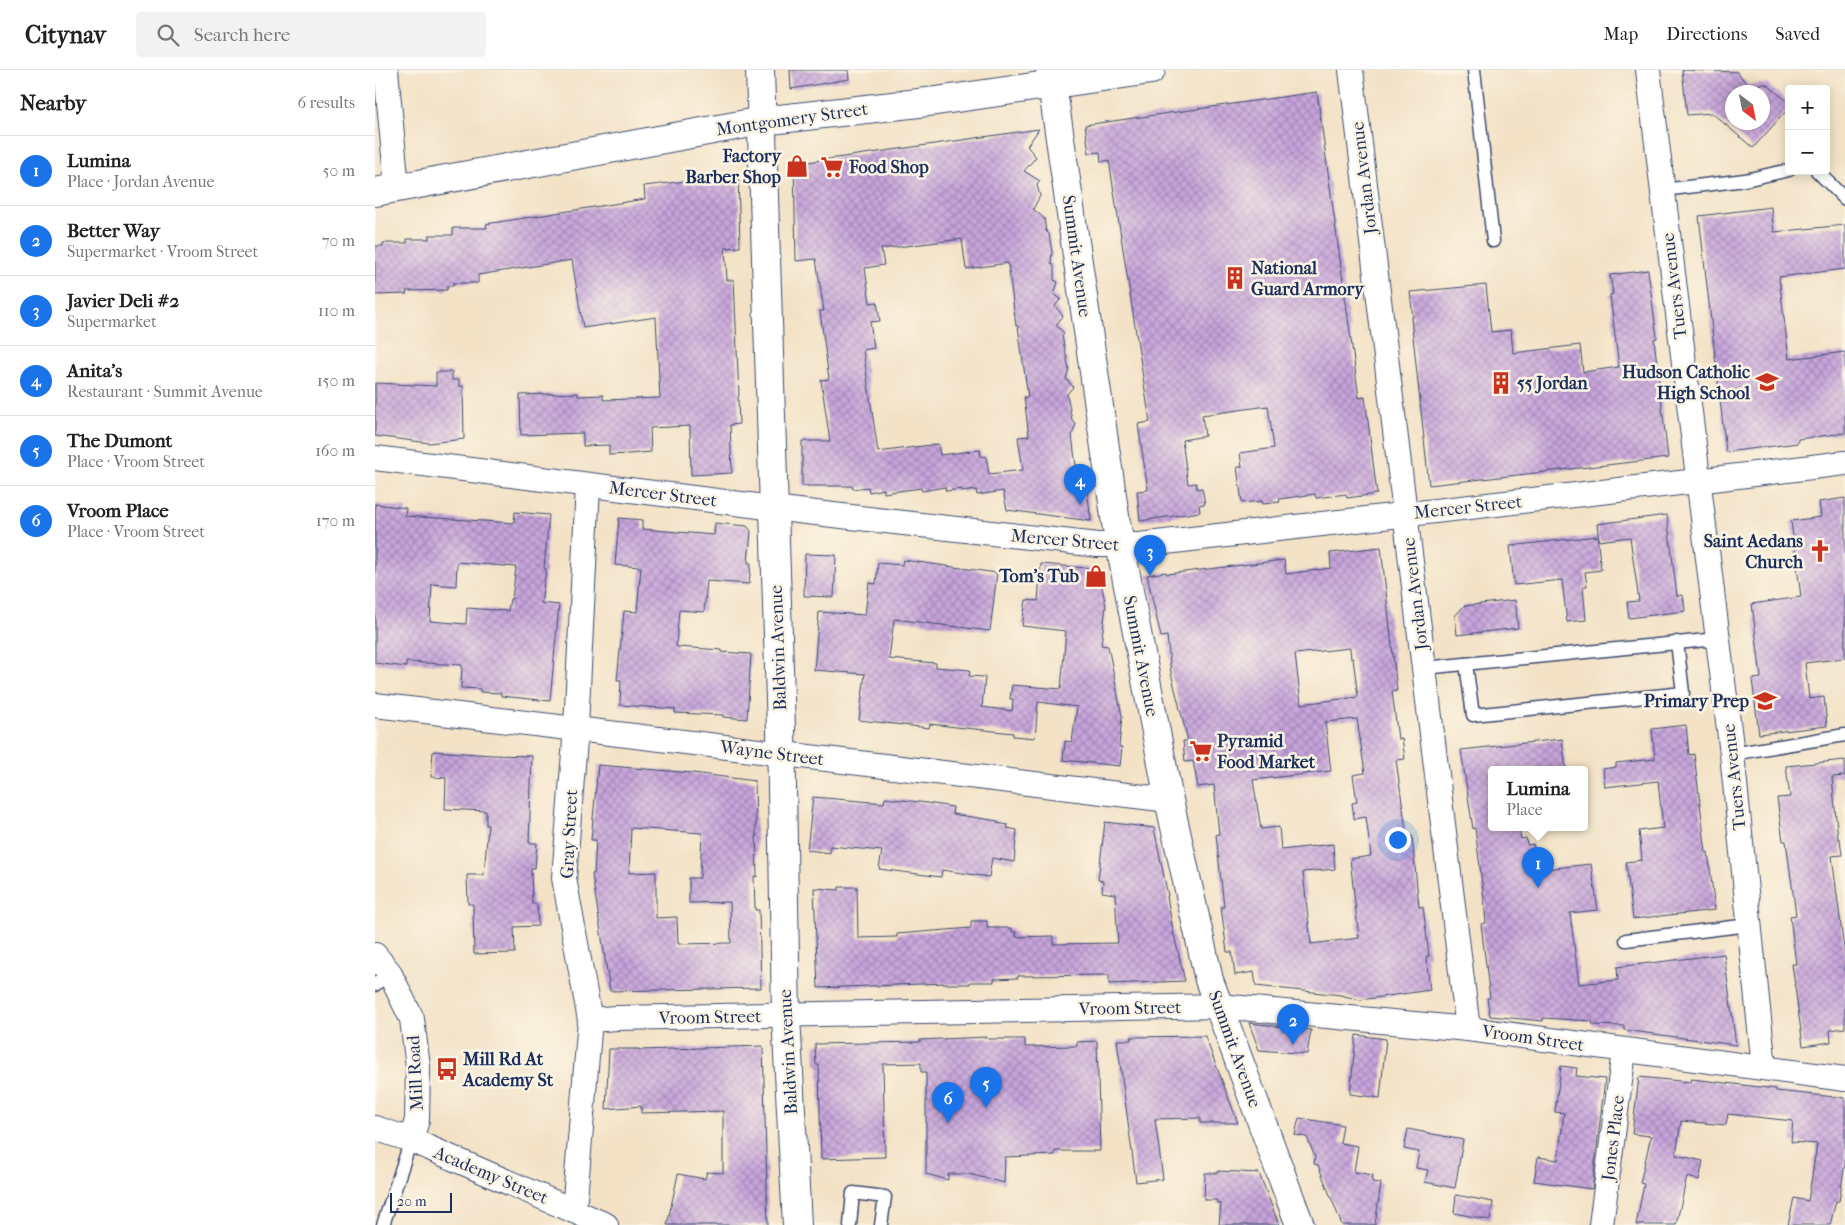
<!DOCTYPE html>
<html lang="en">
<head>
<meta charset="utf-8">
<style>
	body { margin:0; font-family:"IM FELL French Canon",serif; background:#f2f2f2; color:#222 }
	.controls { position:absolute; right:15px; top:15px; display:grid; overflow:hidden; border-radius:5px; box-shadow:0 2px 12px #0003 }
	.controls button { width:45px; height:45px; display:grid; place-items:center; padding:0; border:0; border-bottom:1px solid #e0e0e0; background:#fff; color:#222; font:25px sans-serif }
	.compass { position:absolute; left:1350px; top:15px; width:45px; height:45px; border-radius:50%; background:#fff; box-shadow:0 2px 12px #0003; rotate:148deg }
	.scale { position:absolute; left:15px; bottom:12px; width:62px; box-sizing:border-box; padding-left:5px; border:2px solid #1b2f5e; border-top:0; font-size:14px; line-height:18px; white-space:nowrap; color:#1b2f5e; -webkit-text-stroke:4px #fcf5e5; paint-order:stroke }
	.you { position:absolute; left:1022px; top:769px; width:18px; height:18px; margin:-12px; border:4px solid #fff; border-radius:50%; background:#1a73e8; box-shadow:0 0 0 8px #1a73e833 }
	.badge { display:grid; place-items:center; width:32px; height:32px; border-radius:50%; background:#1a73e8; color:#fff; font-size:16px; font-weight:700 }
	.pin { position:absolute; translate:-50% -41px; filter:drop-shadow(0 1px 2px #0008) }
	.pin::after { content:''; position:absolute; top:26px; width:18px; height:15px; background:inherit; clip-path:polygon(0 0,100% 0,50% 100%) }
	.popup { position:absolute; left:1113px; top:696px; width:100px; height:65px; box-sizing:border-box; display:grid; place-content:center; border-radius:5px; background:#fff; filter:drop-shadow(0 1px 4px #0005); font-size:16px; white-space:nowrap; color:#767676 }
	.popup b { font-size:19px; color:#222 }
	.popup::after { content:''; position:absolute; left:50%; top:100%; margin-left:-10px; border:10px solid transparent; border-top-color:#fff }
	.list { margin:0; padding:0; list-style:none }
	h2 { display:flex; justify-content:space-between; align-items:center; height:65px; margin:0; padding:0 20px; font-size:21px }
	h2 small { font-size:16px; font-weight:400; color:#767676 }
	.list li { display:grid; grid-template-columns:32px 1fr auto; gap:15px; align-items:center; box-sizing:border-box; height:70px; padding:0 20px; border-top:1px solid #e0e0e0 }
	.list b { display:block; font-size:19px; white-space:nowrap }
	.list p { margin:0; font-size:16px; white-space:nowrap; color:#767676 }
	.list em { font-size:16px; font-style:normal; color:#767676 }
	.icon { flex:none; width:28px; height:28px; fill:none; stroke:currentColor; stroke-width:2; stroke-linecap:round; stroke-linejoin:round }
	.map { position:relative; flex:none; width:1470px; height:1155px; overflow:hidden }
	header { display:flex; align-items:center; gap:30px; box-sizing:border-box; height:70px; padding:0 25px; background:#fff; border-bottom:1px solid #e0e0e0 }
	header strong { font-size:24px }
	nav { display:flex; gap:28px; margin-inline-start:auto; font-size:18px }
	.search { width:350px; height:45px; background:#f2f2f2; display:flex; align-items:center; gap:12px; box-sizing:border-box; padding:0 18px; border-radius:5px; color:#767676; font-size:19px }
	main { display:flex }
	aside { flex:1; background:#fff }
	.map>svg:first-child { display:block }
	.building { fill:url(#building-cross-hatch); fill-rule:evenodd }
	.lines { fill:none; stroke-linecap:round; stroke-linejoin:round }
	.service-casing { stroke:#3b4a6e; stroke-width:15 }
	.minor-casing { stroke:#3b4a6e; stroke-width:26 }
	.tertiary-casing { stroke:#3b4a6e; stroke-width:30 }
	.secondary-casing { stroke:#3b4a6e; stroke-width:30 }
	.service { stroke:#fff; stroke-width:12 }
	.minor { stroke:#fff; stroke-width:24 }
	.tertiary { stroke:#fff; stroke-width:28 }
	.secondary { stroke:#fff; stroke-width:28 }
	.labels { text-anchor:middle; stroke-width:5; stroke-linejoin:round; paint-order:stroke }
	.street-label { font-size:18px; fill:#1b2f5e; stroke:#fcf5e5 }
	.poi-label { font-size:18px; font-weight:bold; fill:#1b2f5e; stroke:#fcf5e5; text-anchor:end }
</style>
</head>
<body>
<header>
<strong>Citynav</strong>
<div class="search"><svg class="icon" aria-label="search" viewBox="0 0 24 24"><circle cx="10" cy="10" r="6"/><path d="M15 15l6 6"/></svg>Search here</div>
<nav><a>Map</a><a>Directions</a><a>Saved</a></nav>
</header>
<main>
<aside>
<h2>Nearby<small>6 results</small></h2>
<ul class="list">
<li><span class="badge">1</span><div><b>Lumina</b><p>Place · Jordan Avenue</p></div><em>50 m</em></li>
<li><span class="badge">2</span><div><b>Better Way</b><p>Supermarket · Vroom Street</p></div><em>70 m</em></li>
<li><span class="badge">3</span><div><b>Javier Deli #2</b><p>Supermarket</p></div><em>110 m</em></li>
<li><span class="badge">4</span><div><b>Anita’s</b><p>Restaurant · Summit Avenue</p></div><em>150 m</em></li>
<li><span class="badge">5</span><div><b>The Dumont</b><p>Place · Vroom Street</p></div><em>160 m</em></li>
<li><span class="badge">6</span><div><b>Vroom Place</b><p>Place · Vroom Street</p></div><em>170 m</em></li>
</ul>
</aside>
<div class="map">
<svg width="1470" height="1155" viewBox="0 0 1470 1155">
	<defs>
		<pattern id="building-cross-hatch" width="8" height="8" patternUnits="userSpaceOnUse" patternTransform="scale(1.25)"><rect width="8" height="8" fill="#c7a4db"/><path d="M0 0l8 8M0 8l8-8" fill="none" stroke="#a186b5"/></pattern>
	</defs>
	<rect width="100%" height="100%" fill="#fcf5e5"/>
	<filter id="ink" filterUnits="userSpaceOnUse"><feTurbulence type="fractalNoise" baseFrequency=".02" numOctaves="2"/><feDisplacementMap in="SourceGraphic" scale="10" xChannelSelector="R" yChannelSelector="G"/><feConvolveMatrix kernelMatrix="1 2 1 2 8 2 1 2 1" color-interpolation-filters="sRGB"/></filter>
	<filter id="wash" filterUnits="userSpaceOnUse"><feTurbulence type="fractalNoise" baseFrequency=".0096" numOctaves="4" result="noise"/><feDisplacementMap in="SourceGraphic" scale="20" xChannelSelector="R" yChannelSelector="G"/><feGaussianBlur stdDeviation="1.12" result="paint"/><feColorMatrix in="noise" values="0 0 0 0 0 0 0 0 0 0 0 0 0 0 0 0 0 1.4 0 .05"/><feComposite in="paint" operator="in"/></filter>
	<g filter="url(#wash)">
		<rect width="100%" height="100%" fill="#f3e2c6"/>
		<g id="blocks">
			<!-- building -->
			<g class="building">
				<path d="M415,0H473L474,9L416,19Z"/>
				<path d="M1307,0L1362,2L1373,15L1392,14L1414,33V38L1378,78L1337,43L1312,45ZM1358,22H1388V52H1358Z"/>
				<path d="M942,22L984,328L990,327L1002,424L972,428L971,424L941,428L940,424L904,429L905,432L888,434L887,431L867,433L862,397H867L865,383L899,378L893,336L827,345L830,366L807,370L813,414L821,413L822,419L827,418L830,434L824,435L825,442L765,451L762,421L773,420L763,354L775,352L734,90L726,92L725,82L714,83L710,55Z"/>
				<path d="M664,59L652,76L661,87L649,101L665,111L662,115L665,126L658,139L669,148L671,161L674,164L677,182L676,193L679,197V210L683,212L679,224L686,229L680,236L688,246L681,255L689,263L687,266L694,299L691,309L698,317L692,324L697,350L701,354L697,365L700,389L705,420L712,419L716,451L632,440L628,421L602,425L601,420L587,422V419L571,421L570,417L547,421L546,418L509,423V419L494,422L493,417L478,419L477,416H427V371H455L446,310L454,309L445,241H449L441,189L421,191L419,94ZM587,169L591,199L633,193L641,256H643L653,327H649L654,366L643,367L648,400L614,404L611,386L606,387L605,380L565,385L563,374L503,382L488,280L499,278L495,252L505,251L502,232L495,233L490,198L509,195L506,179Z"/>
				<path d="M363,105L365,177L350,178L352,210H359L364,326L363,327L364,354L355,355L357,403L316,405L315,356L275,358L276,382L254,384L234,385V375L208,376V363L146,365L145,325L203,323V326L228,325V330L285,328L281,247L208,258L197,190L103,205V213H78V216H72V220L31,221L32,224L0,225V176H8V173H32V169H54V165H78V158H112L111,154L270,129L269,116Z"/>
				<path d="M1396,137L1399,162L1470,155V199L1404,207L1414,289L1470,282V363L1423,369V373L1351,382L1324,146Z"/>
				<path d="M1273,200L1282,268L1279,269L1293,388L1054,415L1036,248H1038L1035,222L1111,215L1116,262L1136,260L1138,283L1205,275L1208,302L1244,297L1235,225L1238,224L1235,205Z"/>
				<path d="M61,302H77V310H84V316H88L89,369L54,373L0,366V313L61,316Z"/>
				<path d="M1470,428V588L1430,593L1434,629L1449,627L1452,656L1384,664L1377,609L1386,608L1377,534L1426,527L1416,451L1446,447L1444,432Z"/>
				<path d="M0,434L31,438L30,446L139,453L140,442L174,445L169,498L171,499L166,533L184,535L175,631L126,626V623L105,622V619L86,618L87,595L31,592V597L0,593ZM82,492L141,497L137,529H135L133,541L92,538L91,554L55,551L57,514L81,516Z"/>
				<path d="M1292,445L1302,526L1308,525L1310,541L1254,548L1252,532L1264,531L1255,467L1224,471L1222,454Z"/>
				<path d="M244,448L267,450V459L339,465L340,453L372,456L376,461L373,493H376L374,514L332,511L329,542L304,540L301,575L302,577L347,580V582L376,584L372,649L348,647V645L300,643V639L245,635L246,610H242L249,541L262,542L266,497L240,495Z"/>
				<path d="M1222,466L1226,500L1210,502L1212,516L1208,517L1211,550L1192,552L1187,510L1139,515L1135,476Z"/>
				<path d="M1006,477L1022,621H1017L1023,669L1027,668L1030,689L1021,690L1032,767L1037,766L1044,837H1048L1054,886H1051L1055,920L985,930L966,925L881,916L879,902L860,905L857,882H852L846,837H849L841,765L844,764L839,715L823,717L818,691L810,692L808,671H813L796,603L792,566L786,567L772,505L791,502L792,504L909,490L911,504L956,498L955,483ZM975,578L976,589L978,588L983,627L926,634L920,584ZM982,649L990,703L978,705L982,732L977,733L979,749L991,747L996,786L975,789L984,868L936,874L928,802L960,799L958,774L906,780L904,757L886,759L878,710L956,701L950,652Z"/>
				<path d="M430,484L461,485L459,527L429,526Z"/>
				<path d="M528,490L622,503L615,561L519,549L514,589L561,593V597L595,600L594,606L610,607L607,637L637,641L638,629H635L637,615L686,619L691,561L647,556L651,530L663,531L666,494L723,499L731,536L726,575L733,576L747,646L744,677H747L745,696L688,690L690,671L697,672L702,637L663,632L660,668L638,666V663L590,658L555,654L554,658L484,650L490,604L439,600L444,542L490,545L494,513L501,514L503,493L527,495Z"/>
				<path d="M1140,530L1143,558L1082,565L1080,546L1089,536Z"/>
				<path d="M1311,655L1314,685L1319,684L1331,783L1333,782L1340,840L1258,849L1251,792L1267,790L1264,761L1288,758L1283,711L1230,717L1228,699L1241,697V693L1280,689L1277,659Z"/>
				<path d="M1187,669L1191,699H1117V757H1144L1146,769L1151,768L1152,775L1158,774L1161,800L1216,794L1223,840L1195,843L1204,914L1243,910L1242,897L1349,884L1361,975L1249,960V956L1218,955L1217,951L1168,948V951L1115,946L1112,928H1115L1106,854L1111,853L1109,829L1100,758L1098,759L1086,680Z"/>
				<path d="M58,681L117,685L157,686L154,773H162L160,798H156L157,834H162L163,856L139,857L140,883L99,884L98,834H93L92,805H109L113,755H111V741L70,739L71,708L56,707Z"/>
				<path d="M1470,690V706L1457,707L1463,769H1465L1467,785L1457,786L1470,887V958L1455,960L1456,972L1428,976L1417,894H1421L1415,846L1421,845L1411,771H1408L1402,728L1415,727L1411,696Z"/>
				<path d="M223,695L318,703L380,711L382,807L379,806L380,840H384L386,918L235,921L217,804H219L221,770H216ZM256,758L327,763L325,808H314V833L355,832L356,873L303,874L302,847L281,848V802L254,803Z"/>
				<path d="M438,727L509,733L510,728L545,732L578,737L577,744L623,751L622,753L633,755L632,758L642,760L639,792L617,788L614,807L567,800L566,807L504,799L507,781L455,776V783L432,780Z"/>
				<path d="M730,752L779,758L793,826H792L798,861L810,911L734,914V905L643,906V908L619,909V912H595V914H572V913L443,918L439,818L464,820V817H482L483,868L522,867V864L596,858V851H612V858H637V862H641V867L678,866V874L743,873L740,824L727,822L728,811L723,810Z"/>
				<path d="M874,953L936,960L932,984L884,980Z"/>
				<path d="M981,965L1011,969L1005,1028L975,1024Z"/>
				<path d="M830,966L863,1053H825V1048L780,1049L788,1109L761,1112L742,970H756V967Z"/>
				<path d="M612,967L613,969H650V977L702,976V972L722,971L725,1081H680V1085L630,1087L629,1113L594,1104H573V1110L551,1104V1002H546V993L508,994L510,1087L446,1089L444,995H441L440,974L545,972V970Z"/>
				<path d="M388,976L393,1155H292L303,1104L330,1109L332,1102L348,1103V1041L266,1043V1036L231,1039L234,979H264V980Z"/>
				<path d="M1186,996L1202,998L1201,1006L1230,1009L1217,1119L1159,1111L1163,1087L1183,1090L1189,1043L1180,1042Z"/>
				<path d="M1264,1007L1315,1012L1316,1009L1334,1011L1401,1019V1021L1470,1028V1093L1464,1131H1461L1455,1155H1413L1419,1128L1433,1131L1442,1074L1416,1072L1418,1051L1353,1044L1351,1055L1306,1051L1301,1085L1328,1091L1324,1110L1312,1107L1301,1155H1261L1269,1114L1265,1113L1276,1066L1257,1064Z"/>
				<path d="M924,1048L968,1055L965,1073L983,1076L979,1102L998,1105L997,1112L1006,1113L1000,1155H967L943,1095L939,1094L940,1087L932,1067L920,1065Z"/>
				<path d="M1033,1059L1088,1070L1080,1118L1050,1112L1053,1100L1041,1098L1044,1082L1029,1079Z"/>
				<path d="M843,1101L884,1103L904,1155H844L846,1134L842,1133V1130H829L830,1103H843Z"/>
				<path d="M1081,1125L1118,1132L1115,1150L1079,1143Z"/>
			</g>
		</g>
	</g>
	<g filter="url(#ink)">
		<use href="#blocks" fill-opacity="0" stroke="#3b4a6e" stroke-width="1"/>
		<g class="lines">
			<defs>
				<g id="service">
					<path d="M1099,0L1118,171"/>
					<path d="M1442,101L1470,129"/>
					<path d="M1288,120L1370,110L1414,100"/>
					<path d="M1091,594L1098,645L1308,623L1302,572"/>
					<path d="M1049,598L1342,569"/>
					<path d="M1357,684L1470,665"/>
					<path d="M1251,870L1374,855"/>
					<path d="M0,915L14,902"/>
					<path d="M8,1155L36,1070"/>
					<path d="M475,1155L478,1123L510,1127L506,1155"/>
				</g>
				<g id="minor">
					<path d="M11,0L22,118"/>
					<path d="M976,0L1093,959"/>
					<path d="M1273,0L1357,684L1389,998"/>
					<path d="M0,388L423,441L723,475H764L1322,411L1470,393"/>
					<path d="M0,635L794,730"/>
					<path d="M0,885L14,902L37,949L43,997L42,1050L36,1070"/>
					<path d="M215,950L241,948L845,936L1093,959L1470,1009"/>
					<path d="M0,1058L36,1070L231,1155"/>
					<path d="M199,1141L215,950L189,808L201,658L213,415"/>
					<path d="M1226,1155L1249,981"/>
				</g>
				<path id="tertiary" d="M385,0L406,660L411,946L422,1155"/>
				<g id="secondary">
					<path d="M675,0L741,453L794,730L834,910L925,1155"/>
					<path d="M0,122L387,51L561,31L776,0"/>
				</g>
			</defs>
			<!-- service casing -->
			<use href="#service" class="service-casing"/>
			<!-- minor casing -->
			<use href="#minor" class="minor-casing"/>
			<!-- tertiary casing -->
			<use href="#tertiary" class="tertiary-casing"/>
			<!-- secondary casing -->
			<use href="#secondary" class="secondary-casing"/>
			<!-- service -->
			<use href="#service" class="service"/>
			<!-- minor -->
			<use href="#minor" class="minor"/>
			<!-- tertiary -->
			<use href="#tertiary" class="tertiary"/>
			<!-- secondary -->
			<use href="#secondary" class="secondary"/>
		</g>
	</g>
	<!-- icons -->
	<defs>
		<symbol id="shop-bare" viewBox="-9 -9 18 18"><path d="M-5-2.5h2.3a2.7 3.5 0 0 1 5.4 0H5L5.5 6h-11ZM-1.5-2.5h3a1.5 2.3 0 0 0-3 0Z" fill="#c8321e" stroke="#fcf5e5" stroke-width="2.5" paint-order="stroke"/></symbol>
		<symbol id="supermarket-bare" viewBox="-9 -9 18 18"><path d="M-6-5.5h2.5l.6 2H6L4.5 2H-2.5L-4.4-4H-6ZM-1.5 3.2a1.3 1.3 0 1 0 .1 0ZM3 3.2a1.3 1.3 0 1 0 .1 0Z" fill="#c8321e" stroke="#fcf5e5" stroke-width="2.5" paint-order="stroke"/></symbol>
		<symbol id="building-bare" viewBox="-9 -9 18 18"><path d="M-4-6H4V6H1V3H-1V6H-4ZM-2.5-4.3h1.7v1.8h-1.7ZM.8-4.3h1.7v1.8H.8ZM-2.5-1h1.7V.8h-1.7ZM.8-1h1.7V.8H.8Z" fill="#c8321e" stroke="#fcf5e5" stroke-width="2.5" paint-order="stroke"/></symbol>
		<symbol id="school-bare" viewBox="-9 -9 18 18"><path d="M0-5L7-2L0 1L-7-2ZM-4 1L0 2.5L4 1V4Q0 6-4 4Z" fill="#c8321e" stroke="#fcf5e5" stroke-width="2.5" paint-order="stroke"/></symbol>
		<symbol id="church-bare" viewBox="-9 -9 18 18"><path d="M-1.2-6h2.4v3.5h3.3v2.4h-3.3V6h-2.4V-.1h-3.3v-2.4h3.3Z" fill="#c8321e" stroke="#fcf5e5" stroke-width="2.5" paint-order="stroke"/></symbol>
		<symbol id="bus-bare" viewBox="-9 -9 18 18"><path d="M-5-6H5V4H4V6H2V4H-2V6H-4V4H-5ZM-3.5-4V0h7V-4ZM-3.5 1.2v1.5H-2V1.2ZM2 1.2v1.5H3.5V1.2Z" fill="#c8321e" stroke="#fcf5e5" stroke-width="2.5" paint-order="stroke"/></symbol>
	</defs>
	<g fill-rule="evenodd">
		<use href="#shop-bare" x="406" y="80" width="32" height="32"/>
		<use href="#supermarket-bare" x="441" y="81" width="32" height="32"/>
		<use href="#building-bare" x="844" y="192" width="32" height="32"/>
		<use href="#school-bare" x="1376" y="296" width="32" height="32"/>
		<use href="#building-bare" x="1110" y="297" width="32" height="32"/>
		<use href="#church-bare" x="1429" y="465" width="32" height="32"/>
		<use href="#shop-bare" x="705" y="490" width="32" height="32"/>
		<use href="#school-bare" x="1374" y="615" width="32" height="32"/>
		<use href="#supermarket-bare" x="810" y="665" width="32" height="32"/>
		<use href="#bus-bare" x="56" y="983" width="32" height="32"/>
	</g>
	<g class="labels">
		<!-- street labels -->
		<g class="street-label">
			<text transform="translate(417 49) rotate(-8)" y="6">Montgomery Street</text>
			<text transform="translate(989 108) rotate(-97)" y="6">Jordan Avenue</text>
			<text transform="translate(702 186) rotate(82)" y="6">Summit Avenue</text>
			<text transform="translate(1299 216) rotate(-97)" y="6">Tuers Avenue</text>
			<text transform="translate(288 424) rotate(7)" y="6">Mercer Street</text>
			<text transform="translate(1093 437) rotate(-6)" y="6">Mercer Street</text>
			<text transform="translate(690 470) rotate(5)" y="6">Mercer Street</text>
			<text transform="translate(1040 524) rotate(-97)" y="6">Jordan Avenue</text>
			<text transform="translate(403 578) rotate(-92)" y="6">Baldwin Avenue</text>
			<text transform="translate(766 586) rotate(79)" y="6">Summit Avenue</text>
			<text transform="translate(397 683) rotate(7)" y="6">Wayne Street</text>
			<text transform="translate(1359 707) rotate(-96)" y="6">Tuers Avenue</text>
			<text transform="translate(194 764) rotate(-87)" y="6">Gray Street</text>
			<text transform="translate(755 938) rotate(-1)" y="6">Vroom Street</text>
			<text transform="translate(335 947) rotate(-1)" y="6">Vroom Street</text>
			<text transform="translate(1158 968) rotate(8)" y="6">Vroom Street</text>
			<text transform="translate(860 979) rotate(70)" y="6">Summit Avenue</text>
			<text transform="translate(413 982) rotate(-93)" y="6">Baldwin Avenue</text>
			<text transform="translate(40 1003) rotate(-93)" y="6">Mill Road</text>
			<text transform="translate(1238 1068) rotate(-83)" y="6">Jones Place</text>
			<text transform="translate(116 1105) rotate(23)" y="6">Academy Street</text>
		</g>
		<!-- poi labels -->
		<g class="poi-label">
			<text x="406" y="92">Factory<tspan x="406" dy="21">Barber Shop</tspan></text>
			<text x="474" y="103" text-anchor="start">Food Shop</text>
			<text x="876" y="204" text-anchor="start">National<tspan x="876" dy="21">Guard Armory</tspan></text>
			<text x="1375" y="308">Hudson Catholic<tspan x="1375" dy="21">High School</tspan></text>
			<text x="1142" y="319" text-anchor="start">55 Jordan</text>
			<text x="1428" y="477">Saint Aedans<tspan x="1428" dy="21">Church</tspan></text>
			<text x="704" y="512">Tom’s Tub</text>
			<text x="1374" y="637">Primary Prep</text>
			<text x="842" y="677" text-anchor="start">Pyramid<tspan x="842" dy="21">Food Market</tspan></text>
			<text x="88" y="995" text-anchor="start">Mill Rd At<tspan x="88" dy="21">Academy St</tspan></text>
		</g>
	</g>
</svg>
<div class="controls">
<button>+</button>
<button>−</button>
</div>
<svg class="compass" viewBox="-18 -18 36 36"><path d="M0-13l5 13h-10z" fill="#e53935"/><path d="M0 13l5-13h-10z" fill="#767676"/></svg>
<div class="scale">20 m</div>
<div class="you"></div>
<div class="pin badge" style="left:1163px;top:818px">1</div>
<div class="popup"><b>Lumina</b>Place</div>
<div class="pin badge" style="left:918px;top:975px">2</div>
<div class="pin badge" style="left:775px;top:506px">3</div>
<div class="pin badge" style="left:705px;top:435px">4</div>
<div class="pin badge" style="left:611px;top:1038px">5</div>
<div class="pin badge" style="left:573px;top:1053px">6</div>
</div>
</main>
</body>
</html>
